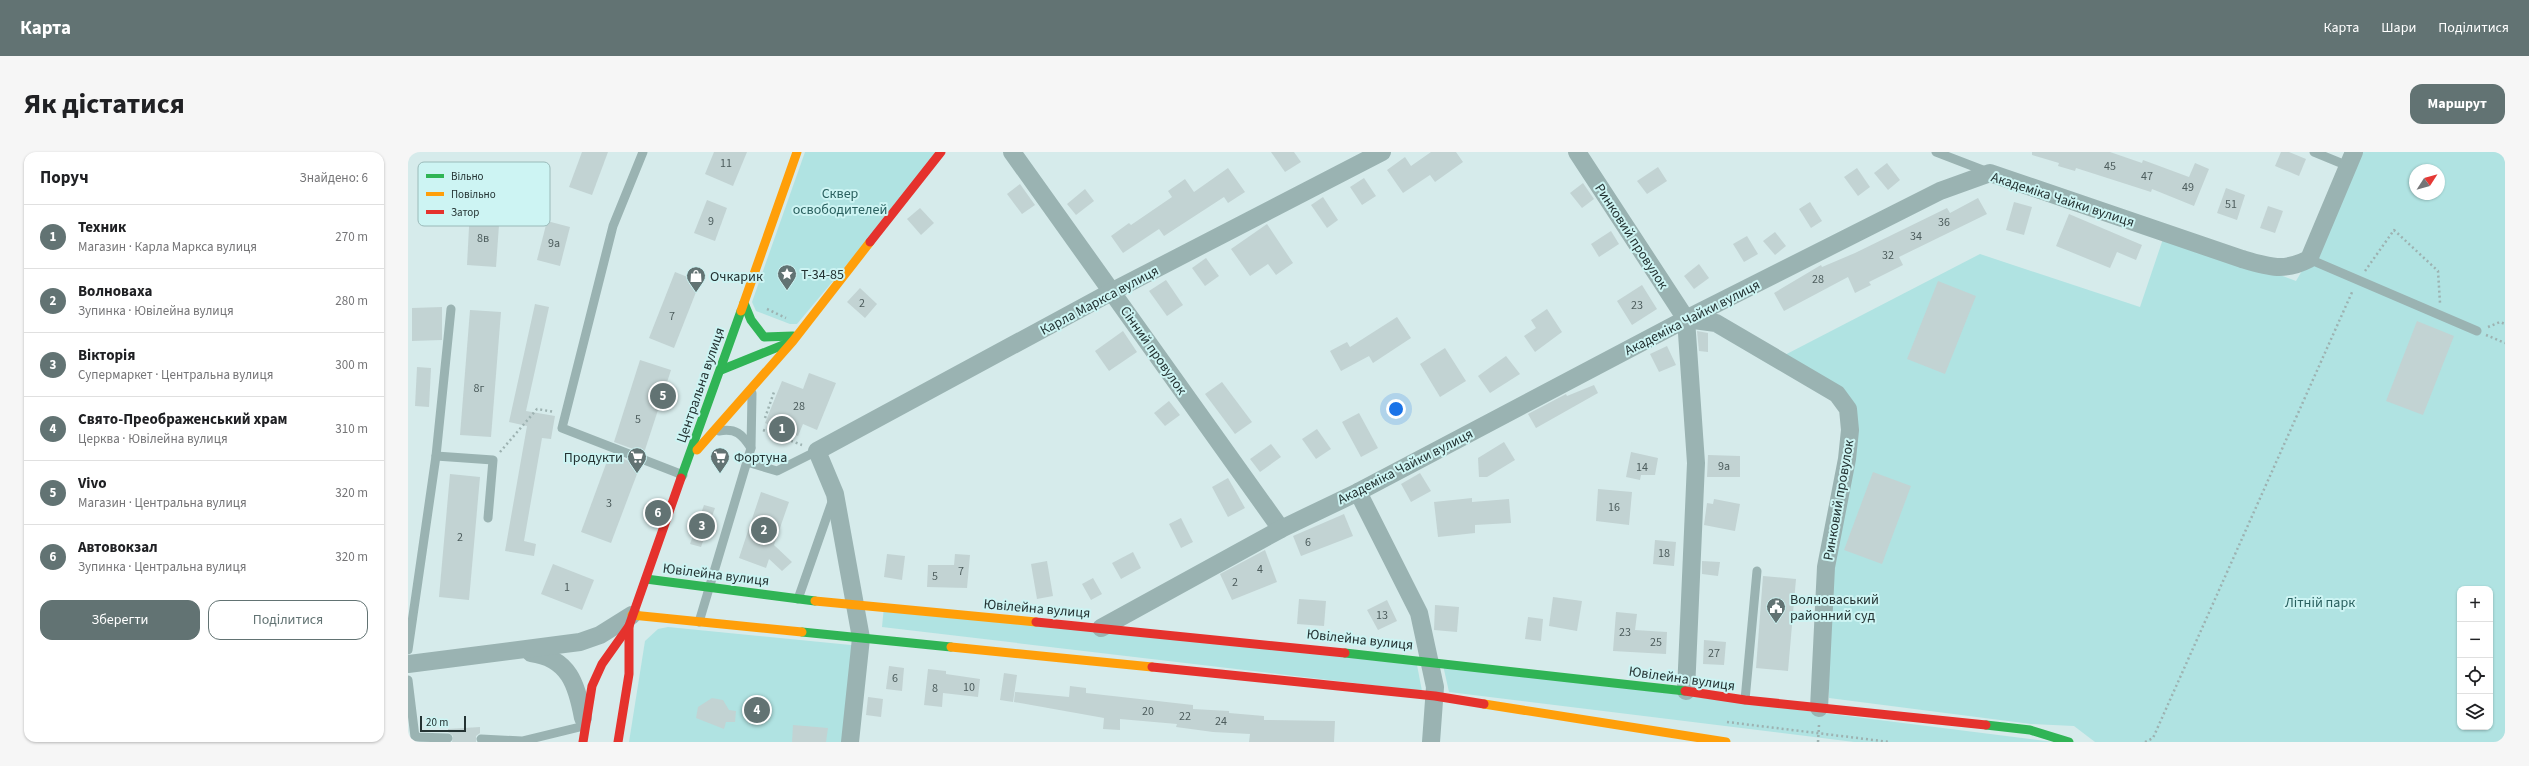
<!DOCTYPE html>
<html lang="uk">
<head>
<meta charset="utf-8">
<style>
	body { margin:0; font-family:"Source Sans 3",sans-serif; background:#f6f6f6; color:#202124 }
	.controls { position:absolute; right:12px; bottom:12px; display:grid; overflow:hidden; border-radius:8px; box-shadow:0 1px 3px #0004 }
	.controls button { width:36px; height:36px; display:grid; place-items:center; padding:0; border:0; border-bottom:1px solid #e0e0e0; background:#fff; color:#202124; font:20px sans-serif }
	.compass { position:absolute; left:2001px; top:12px; width:36px; height:36px; border-radius:50%; background:#fff; box-shadow:0 1px 3px #0004; rotate:54deg }
	.scale { position:absolute; left:12px; bottom:10px; width:46px; box-sizing:border-box; padding-left:4px; border:2px solid #243333; border-top:0; font-size:11px; line-height:14px; white-space:nowrap; color:#243333; -webkit-text-stroke:3px #cdf4f3; paint-order:stroke }
	.you { position:absolute; left:988px; top:257px; width:14px; height:14px; margin:-10px; border:3px solid #fff; border-radius:50%; background:#1a73e8; box-shadow:0 0 0 6px #1a73e833 }
	.badge { display:grid; place-items:center; width:26px; height:26px; border-radius:50%; background:#627373; color:#fff; font-size:13px; font-weight:700 }
	.pin { position:absolute; translate:-50% -50%; border:2px solid #fff; box-shadow:0 1px 4px #0006 }
	.list { margin:0; padding:0; list-style:none }
	h2 { display:flex; justify-content:space-between; align-items:center; height:52px; margin:0; padding:0 16px; font-size:17px }
	h2 small { font-size:13px; font-weight:400; color:#757577 }
	.list li { display:grid; grid-template-columns:26px 1fr auto; gap:12px; align-items:center; box-sizing:border-box; height:64px; padding:0 16px; border-top:1px solid #e0e0e0 }
	.list b { display:block; font-size:15px; white-space:nowrap }
	.list p { margin:0; font-size:13px; white-space:nowrap; color:#757577 }
	.list em { font-size:13px; font-style:normal; color:#757577 }
	.actions { display:flex; gap:8px; padding:12px 16px }
	.actions a { flex:1; padding:9px 0; border:1px solid #627373; border-radius:12px; text-align:center; font-size:14px; color:#627373 }
	.actions .main { background:#627373; color:#fff }
	.icon { flex:none; width:22px; height:22px; fill:none; stroke:currentColor; stroke-width:2; stroke-linecap:round; stroke-linejoin:round }
	.map { position:relative; flex:none; width:2097px; height:590px; overflow:hidden; border-radius:12px }
	header { display:flex; align-items:center; gap:24px; box-sizing:border-box; height:56px; padding:0 20px; background:#627373; color:#fff }
	header strong { font-size:19px }
	nav { display:flex; gap:22px; margin-inline-start:auto; font-size:14px }
	.intro { display:flex; align-items:center; justify-content:space-between; box-sizing:border-box; height:96px; padding:0 24px }
	h1 { margin:0; font-size:28px }
	.button { padding:10px 18px; border-radius:12px; background:#627373; color:#fff; font-size:14px; font-weight:700 }
	main { display:flex; gap:24px; padding:0 24px }
	aside { flex:1; background:#fff; border-radius:12px; box-shadow:0 1px 3px #0004 }
	.map>svg:first-child { display:block }
	.green { fill:#b0e3e2; fill-rule:evenodd }
	.building { fill:#c2d3d3 }
	.lines { fill:none; stroke-linecap:round; stroke-linejoin:round }
	.path { stroke:#9db2b1; stroke-width:2.5; stroke-dasharray:2 3; stroke-linecap:butt }
	.lane { stroke:#9ab3b2; stroke-width:9 }
	.street { stroke:#9ab3b2; stroke-width:18 }
	.fast { stroke:#30b455; stroke-width:9 }
	.slow { stroke:#ff9f0a; stroke-width:9 }
	.jam { stroke:#e5322d; stroke-width:9 }
	.labels { text-anchor:middle; stroke-width:4; stroke-linejoin:round; paint-order:stroke }
	.number-label { font-size:12px; fill:#4d5d5d }
	.park-label { font-size:14px; fill:#2a605f; stroke:#cdf4f3 }
	.street-label { font-size:14px; fill:#243333; stroke:#cdf4f3 }
	.poi-label { font-size:14px; fill:#243333; stroke:#cdf4f3; text-anchor:start }
	.key { fill:#cdf4f3; stroke:#9abab9; stroke-width:1 }
	.key-label { font-size:11px; fill:#243333 }
</style>
</head>
<body>
<header>
<strong>Карта</strong>
<nav><a>Карта</a><a>Шари</a><a>Поділитися</a></nav>
</header>
<div class="intro"><h1>Як дістатися</h1><a class="button">Маршрут</a></div>
<main>
<aside>
<h2>Поруч<small>Знайдено: 6</small></h2>
<ul class="list">
<li><span class="badge">1</span><div><b>Техник</b><p>Магазин · Карла Маркса вулиця</p></div><em>270 m</em></li>
<li><span class="badge">2</span><div><b>Волноваха</b><p>Зупинка · Ювілейна вулиця</p></div><em>280 m</em></li>
<li><span class="badge">3</span><div><b>Вікторія</b><p>Супермаркет · Центральна вулиця</p></div><em>300 m</em></li>
<li><span class="badge">4</span><div><b>Свято-Преображенський храм</b><p>Церква · Ювілейна вулиця</p></div><em>310 m</em></li>
<li><span class="badge">5</span><div><b>Vivo</b><p>Магазин · Центральна вулиця</p></div><em>320 m</em></li>
<li><span class="badge">6</span><div><b>Автовокзал</b><p>Зупинка · Центральна вулиця</p></div><em>320 m</em></li>
</ul>
<div class="actions"><a class="main">Зберегти</a><a>Поділитися</a></div>
</aside>
<div class="map">
<svg width="2097" height="590" viewBox="0 0 2097 590">
	<rect width="100%" height="100%" fill="#d6ebeb"/>
	<!-- green -->
	<g class="green">
		<path d="M397,0H533L389,172H382L348,159L344,150Z"/>
		<path d="M1947,0H2097V590H1687L1666,574L1623,572L1421,546L1418,415L1440,257L1369,207L1572,102L1732,155L1757,81L1888,129L1901,107ZM2007,18H2031V42H2007ZM2052,437H2082V575H2052Z"/>
		<path d="M476,454L1009,513L1014,539L474,475Z"/>
		<path d="M260,475L453,494L442,590H221L237,489L250,477Z"/>
		<path d="M1035,513L1646,590H1446L1041,540Z"/>
	</g>
	<!-- building -->
	<g class="building">
		<path d="M174,0H200L184,43L161,35Z"/>
		<path d="M306,0H339L325,34L297,22Z"/>
		<path d="M863,0H886L893,10L877,20Z"/>
		<path d="M1023,0H1048L1055,10L1027,30L1022,23L995,41L979,18L997,5L1003,14Z"/>
		<path d="M1624,0H1702L1734,11L1735,8L1781,25L1787,11L1801,17L1786,54L1744,37L1743,40L1668,16L1667,19L1650,14L1651,11L1624,3Z"/>
		<path d="M1873,0H1881L1898,7L1891,24L1867,14Z"/>
		<path d="M1479,11L1492,28L1480,38L1466,21Z"/>
		<path d="M1250,15L1259,29L1239,42L1229,29Z"/>
		<path d="M820,16L837,40L820,51L816,45L756,84L751,77L715,101L703,84L721,71L723,73L764,45L760,39L777,27L786,40Z"/>
		<path d="M1449,16L1462,35L1450,44L1436,25Z"/>
		<path d="M956,26L968,44L954,53L942,35Z"/>
		<path d="M1175,31L1186,47L1174,56L1162,41Z"/>
		<path d="M612,32L627,53L614,62L599,42Z"/>
		<path d="M1818,36L1837,43L1829,68L1809,61Z"/>
		<path d="M677,37L686,49L668,63L659,52Z"/>
		<path d="M915,45L930,68L919,76L903,53Z"/>
		<path d="M1570,46L1579,62L1491,105L1495,113L1461,130L1463,133L1447,141L1440,125L1376,159L1366,141L1413,113L1414,115L1447,101L1539,56L1542,61Z"/>
		<path d="M299,48L319,56L307,89L286,81Z"/>
		<path d="M1402,50L1414,69L1403,76L1391,57Z"/>
		<path d="M1606,50L1624,55L1616,83L1598,78Z"/>
		<path d="M1860,54L1875,59L1867,81L1852,76Z"/>
		<path d="M512,56L526,71L513,83L499,67Z"/>
		<path d="M62,57L92,59L88,115L59,113Z"/>
		<path d="M1661,62L1734,93L1728,108L1709,100L1702,116L1648,94Z"/>
		<path d="M139,69L162,75L152,114L129,108Z"/>
		<path d="M859,72L885,111L868,123L860,112L842,124L823,97Z"/>
		<path d="M1203,79L1211,92L1191,105L1183,92Z"/>
		<path d="M1367,80L1378,94L1367,103L1355,89Z"/>
		<path d="M1339,84L1350,102L1336,110L1325,92Z"/>
		<path d="M798,106L811,124L797,134L784,116Z"/>
		<path d="M1291,112L1301,126L1286,137L1276,124Z"/>
		<path d="M267,120L292,130L266,196L241,186Z"/>
		<path d="M758,128L775,153L759,164L741,139Z"/>
		<path d="M1530,129L1568,144L1537,222L1499,207Z"/>
		<path d="M1234,133L1249,157L1224,173L1209,149Z"/>
		<path d="M452,136L469,152L457,166L439,150Z"/>
		<path d="M127,152L141,155L118,259L147,264L143,287L134,286L116,389L128,392L126,404L97,399L119,274L101,270Z"/>
		<path d="M34,155V188L4,189V156Z"/>
		<path d="M1139,157L1154,180L1127,200L1116,184L1128,176L1123,168Z"/>
		<path d="M62,158L93,160L83,285L52,283Z"/>
		<path d="M989,165L1003,186L965,211L961,204L933,219L922,199L939,190L942,195Z"/>
		<path d="M2009,169L2046,184L2015,263L1978,249Z"/>
		<path d="M715,179L729,200L701,219L687,199Z"/>
		<path d="M1289,179L1300,181V200L1291,199Z"/>
		<path d="M1259,194L1268,213L1251,220L1242,202Z"/>
		<path d="M1037,196L1058,229L1032,245L1012,212Z"/>
		<path d="M1098,204L1112,222L1082,241L1070,224Z"/>
		<path d="M232,208L263,218L236,301L206,290Z"/>
		<path d="M9,215L23,216L21,255L7,254Z"/>
		<path d="M401,221L428,231L409,278L395,272L390,284L357,271L374,229L395,237Z"/>
		<path d="M814,230L844,270L827,282L797,242Z"/>
		<path d="M1186,233L1190,241L1128,276L1120,262L1158,242L1159,244Z"/>
		<path d="M761,249L772,263L757,274L746,261Z"/>
		<path d="M951,261L970,296L953,305L934,270Z"/>
		<path d="M909,277L923,297L908,307L894,287Z"/>
		<path d="M1096,290L1107,308L1079,325H1071L1070,306Z"/>
		<path d="M863,292L873,305L852,320L842,307Z"/>
		<path d="M1223,300L1250,306L1247,323H1233L1232,328L1218,325Z"/>
		<path d="M202,301L232,314L203,391L173,380Z"/>
		<path d="M1300,303L1332,304V325H1299Z"/>
		<path d="M1465,320L1503,334L1474,412L1436,398Z"/>
		<path d="M1012,321L1023,339L1003,350L993,332Z"/>
		<path d="M42,322L72,325L61,448L31,445Z"/>
		<path d="M820,326L837,356L820,365L804,335Z"/>
		<path d="M1190,337L1224,340L1221,373L1188,369Z"/>
		<path d="M353,340L381,350L366,393L384,410L374,419L361,407L358,416L331,406Z"/>
		<path d="M1064,346V350L1101,347L1103,371L1067,373V381L1030,385L1026,350Z"/>
		<path d="M1306,347L1332,352L1327,379L1296,373L1299,351L1305,352Z"/>
		<path d="M296,353L307,356L293,395L282,392Z"/>
		<path d="M936,362L945,384L893,404L885,384Z"/>
		<path d="M773,366L785,390L773,396L761,372Z"/>
		<path d="M1247,388L1268,390L1266,414L1245,412Z"/>
		<path d="M857,398L869,430L824,448L812,422Z"/>
		<path d="M725,400L733,416L713,427L704,411Z"/>
		<path d="M479,402L497,404L494,428L476,425Z"/>
		<path d="M547,402L562,403L559,436L519,435L520,413H546Z"/>
		<path d="M639,409L645,444L629,447L623,412Z"/>
		<path d="M1294,409L1312,410L1310,424L1294,422Z"/>
		<path d="M145,412L186,428L174,458L133,442Z"/>
		<path d="M1355,424L1388,427L1380,519L1348,516Z"/>
		<path d="M685,426L694,442L683,448L674,432Z"/>
		<path d="M1145,445L1174,449L1169,479L1141,474Z"/>
		<path d="M891,447L918,449L916,474L889,472Z"/>
		<path d="M979,448L989,469L970,478L959,458Z"/>
		<path d="M1027,453L1051,455L1049,480L1026,478Z"/>
		<path d="M1208,460L1229,462L1227,478L1259,480L1258,502L1205,499Z"/>
		<path d="M1120,465L1135,467L1133,489L1117,487Z"/>
		<path d="M1296,488L1318,490L1316,513L1295,512Z"/>
		<path d="M481,514L496,516L494,539L478,537Z"/>
		<path d="M520,517L538,519V522L572,527L570,545L535,541L534,555L516,553Z"/>
		<path d="M596,521L609,523L605,550L592,548Z"/>
		<path d="M662,534L678,536V541L785,553V557L821,559V561L856,564V568L927,569L926,590H841L842,582L805,580L768,575L769,572L712,567V578L695,577L696,566L606,550L607,540L661,545Z"/>
		<path d="M460,545L475,547L473,565L458,563Z"/>
		<path d="M304,546L315,548L321,558L328,559L327,570H318L316,577L288,566L290,555Z"/>
		<path d="M385,573L420,576L418,590H384Z"/>
		<path d="M72,575V581L68,584V590H44L45,584L40,580V577Z"/>
	</g>
	<g class="lines">
		<!-- path -->
		<g class="path">
			<path d="M1957,119L1986,78L2030,119L2032,151"/>
			<path d="M359,157L378,166"/>
			<path d="M2080,175L2092,170L2097,172"/>
			<path d="M2078,183L2097,191"/>
			<path d="M357,266L366,240"/>
			<path d="M355,278L394,293"/>
			<path d="M92,300L129,257L147,260"/>
			<path d="M1319,570L1482,590"/>
			<path d="M1410,590L1411,573"/>
			<path d="M1737,590L1745,586L1945,138"/>
		</g>
		<!-- lane -->
		<g class="lane">
			<path d="M235,0L205,74L154,276L275,323"/>
			<path d="M1528,0L1580,20"/>
			<path d="M1906,0L1940,14"/>
			<path d="M1901,107L2069,179"/>
			<path d="M311,279C328,276 334,282 343,296"/>
			<path d="M28,304L85,308L80,366"/>
			<path d="M339,310L369,319L409,299"/>
			<path d="M390,447L425,347"/>
			<path d="M291,470L343,296L344,241"/>
			<path d="M0,498L28,304L43,157"/>
			<path d="M0,528L7,585L40,586"/>
			<path d="M1337,548L1349,419"/>
			<path d="M73,587L114,589L176,574"/>
		</g>
		<!-- street -->
		<g class="street">
			<path d="M604,0L873,377"/>
			<path d="M1169,0L1278,167L1288,311L1278,539"/>
			<path d="M1278,167L1308,171L1429,242L1440,257L1442,278L1439,307L1418,415L1411,556"/>
			<path d="M950,340L1011,461L1027,535L1023,590"/>
			<path d="M693,476L873,377L950,340L1278,167L1532,39L1582,21L1834,107C1861,115 1876,120 1901,107L1946,0"/>
			<path d="M123,501C161,506 169,533 175,566"/>
			<path d="M0,512L172,490L192,483L224,463"/>
			<path d="M442,590L453,486L427,342L409,299L705,139L974,0"/>
		</g>
		<!-- fast -->
		<g class="fast">
			<path d="M336,151L343,168L356,185L385,184"/>
			<path d="M313,218L380,191"/>
			<path d="M273,326L333,159"/>
			<path d="M238,427L407,449"/>
			<path d="M394,480L543,495"/>
			<path d="M937,501L1277,539"/>
			<path d="M1578,573L1622,578L1661,590"/>
		</g>
		<!-- slow -->
		<g class="slow">
			<path d="M333,159L389,0"/>
			<path d="M289,298L385,189L462,90"/>
			<path d="M407,449L628,470"/>
			<path d="M224,463L394,480"/>
			<path d="M543,495L744,515"/>
			<path d="M1076,552L1318,590"/>
		</g>
		<!-- jam -->
		<g class="jam">
			<path d="M462,90L533,0"/>
			<path d="M628,470L937,501"/>
			<path d="M744,515L1027,544L1076,552"/>
			<path d="M1277,539L1337,548L1578,573"/>
			<path d="M175,590L184,534L194,512L221,474L273,326"/>
			<path d="M210,590L221,522V474"/>
		</g>
	</g>
	<!-- icons -->
	<defs>
		<symbol id="sight-pin" viewBox="-11 -11 22 30"><path d="M0 17L-7.5 6A9.5 9.5 0 1 1 7.5 6Z" fill="#627373" stroke="#cdf4f3"/><path d="M0-6L1.8-2.2L6-1.7L2.9 1.2L3.7 5.4L0 3.3L-3.7 5.4L-2.9 1.2L-6-1.7L-1.8-2.2Z" fill="#fff"/></symbol>
		<symbol id="shop-pin" viewBox="-11 -11 22 30"><path d="M0 17L-7.5 6A9.5 9.5 0 1 1 7.5 6Z" fill="#627373" stroke="#cdf4f3"/><path d="M-5-2.5h2.3a2.7 3.5 0 0 1 5.4 0H5L5.5 6h-11ZM-1.5-2.5h3a1.5 2.3 0 0 0-3 0Z" fill="#fff"/></symbol>
		<symbol id="supermarket-pin" viewBox="-11 -11 22 30"><path d="M0 17L-7.5 6A9.5 9.5 0 1 1 7.5 6Z" fill="#627373" stroke="#cdf4f3"/><path d="M-6-5.5h2.5l.6 2H6L4.5 2H-2.5L-4.4-4H-6ZM-1.5 3.2a1.3 1.3 0 1 0 .1 0ZM3 3.2a1.3 1.3 0 1 0 .1 0Z" fill="#fff"/></symbol>
		<symbol id="civic-pin" viewBox="-11 -11 22 30"><path d="M0 17L-7.5 6A9.5 9.5 0 1 1 7.5 6Z" fill="#627373" stroke="#cdf4f3"/><path d="M-.6-6.5H3V-4.5H.6V-3L4-1V1h2V6H-6V1h2V-1L-.6-3ZM-1.2 2.5V6h2.4V2.5Z" fill="#fff"/></symbol>
	</defs>
	<g fill-rule="evenodd">
		<use href="#sight-pin" x="368" y="111" width="22" height="30"/>
		<use href="#shop-pin" x="277" y="113" width="22" height="30"/>
		<use href="#supermarket-pin" x="218" y="294" width="22" height="30"/>
		<use href="#supermarket-pin" x="301" y="294" width="22" height="30"/>
		<use href="#civic-pin" x="1357" y="444" width="22" height="30"/>
	</g>
	<g class="labels">
		<!-- number labels -->
		<g class="number-label">
			<text x="318" y="15">11</text>
			<text x="1702" y="18">45</text>
			<text x="1739" y="28">47</text>
			<text x="1780" y="39">49</text>
			<text x="1823" y="56">51</text>
			<text x="303" y="73">9</text>
			<text x="1536" y="74">36</text>
			<text x="1508" y="88">34</text>
			<text x="75" y="90">8в</text>
			<text x="146" y="95">9а</text>
			<text x="1480" y="107">32</text>
			<text x="1410" y="131">28</text>
			<text x="454" y="155">2</text>
			<text x="1229" y="157">23</text>
			<text x="264" y="168">7</text>
			<text x="71" y="240">8г</text>
			<text x="391" y="258">28</text>
			<text x="230" y="271">5</text>
			<text x="1316" y="318">9а</text>
			<text x="1234" y="319">14</text>
			<text x="201" y="355">3</text>
			<text x="1206" y="359">16</text>
			<text x="52" y="389">2</text>
			<text x="900" y="394">6</text>
			<text x="1256" y="405">18</text>
			<text x="852" y="421">4</text>
			<text x="553" y="423">7</text>
			<text x="527" y="428">5</text>
			<text x="827" y="434">2</text>
			<text x="159" y="439">1</text>
			<text x="974" y="467">13</text>
			<text x="1217" y="484">23</text>
			<text x="1248" y="494">25</text>
			<text x="1306" y="505">27</text>
			<text x="487" y="530">6</text>
			<text x="561" y="539">10</text>
			<text x="527" y="540">8</text>
			<text x="740" y="563">20</text>
			<text x="777" y="568">22</text>
			<text x="813" y="573">24</text>
		</g>
		<!-- park labels -->
		<g class="park-label">
			<text x="432" y="46">Сквер<tspan x="432" dy="16">освободителей</tspan></text>
			<text x="1912" y="455">Літній парк</text>
		</g>
		<!-- street labels -->
		<g class="street-label">
			<text transform="translate(1655 47) rotate(18)" y="5">Академіка Чайки вулиця</text>
			<text transform="translate(1224 84) rotate(57)" y="5">Ринковий провулок</text>
			<text transform="translate(691 148) rotate(-28)" y="5">Карла Маркса вулиця</text>
			<text transform="translate(1284 165) rotate(-27)" y="5">Академіка Чайки вулиця</text>
			<text transform="translate(746 198) rotate(55)" y="5">Сінний провулок</text>
			<text transform="translate(292 233) rotate(-71)" y="5">Центральна вулиця</text>
			<text transform="translate(997 314) rotate(-27)" y="5">Академіка Чайки вулиця</text>
			<text transform="translate(1430 348) rotate(-80)" y="5">Ринковий провулок</text>
			<text transform="translate(308 422) rotate(7)" y="5">Ювілейна вулиця</text>
			<text transform="translate(629 456) rotate(5)" y="5">Ювілейна вулиця</text>
			<text transform="translate(952 487) rotate(6)" y="5">Ювілейна вулиця</text>
			<text transform="translate(1274 526) rotate(8)" y="5">Ювілейна вулиця</text>
		</g>
		<!-- poi labels -->
		<g class="poi-label">
			<text x="393" y="127">Т-34-85</text>
			<text x="302" y="129">Очкарик</text>
			<text x="215" y="310" text-anchor="end">Продукти</text>
			<text x="326" y="310">Фортуна</text>
			<text x="1382" y="452">Волноваський<tspan x="1382" dy="16">районний суд</tspan></text>
		</g>
	</g>
	<!-- legend -->
	<rect x="10" y="10" width="132" height="64" rx="6" class="key"/>
	<rect x="18" y="22" width="18" height="4" fill="#30b455"/>
	<rect x="18" y="40" width="18" height="4" fill="#ff9f0a"/>
	<rect x="18" y="58" width="18" height="4" fill="#e5322d"/>
	<g class="key-label">
		<text x="43" y="28">Вільно</text>
		<text x="43" y="46">Повільно</text>
		<text x="43" y="64">Затор</text>
	</g>
</svg>
<div class="controls">
<button>+</button>
<button>−</button>
<button><svg class="icon" aria-label="locate" viewBox="0 0 24 24"><circle cx="12" cy="12" r="6"/><path d="M12 2v4M12 18v4M2 12h4M18 12h4"/></svg></button>
<button><svg class="icon" aria-label="layers" viewBox="0 0 24 24"><path d="M12 4l9 5-9 5-9-5zM3 14l9 5 9-5"/></svg></button>
</div>
<svg class="compass" viewBox="-18 -18 36 36"><path d="M0-13l5 13h-10z" fill="#e53935"/><path d="M0 13l5-13h-10z" fill="#757577"/></svg>
<div class="scale">20 m</div>
<div class="you"></div>
<div class="pin badge" style="left:374px;top:277px">1</div>
<div class="pin badge" style="left:356px;top:378px">2</div>
<div class="pin badge" style="left:294px;top:374px">3</div>
<div class="pin badge" style="left:349px;top:558px">4</div>
<div class="pin badge" style="left:255px;top:244px">5</div>
<div class="pin badge" style="left:250px;top:361px">6</div>
</div>
</main>
</body>
</html>
